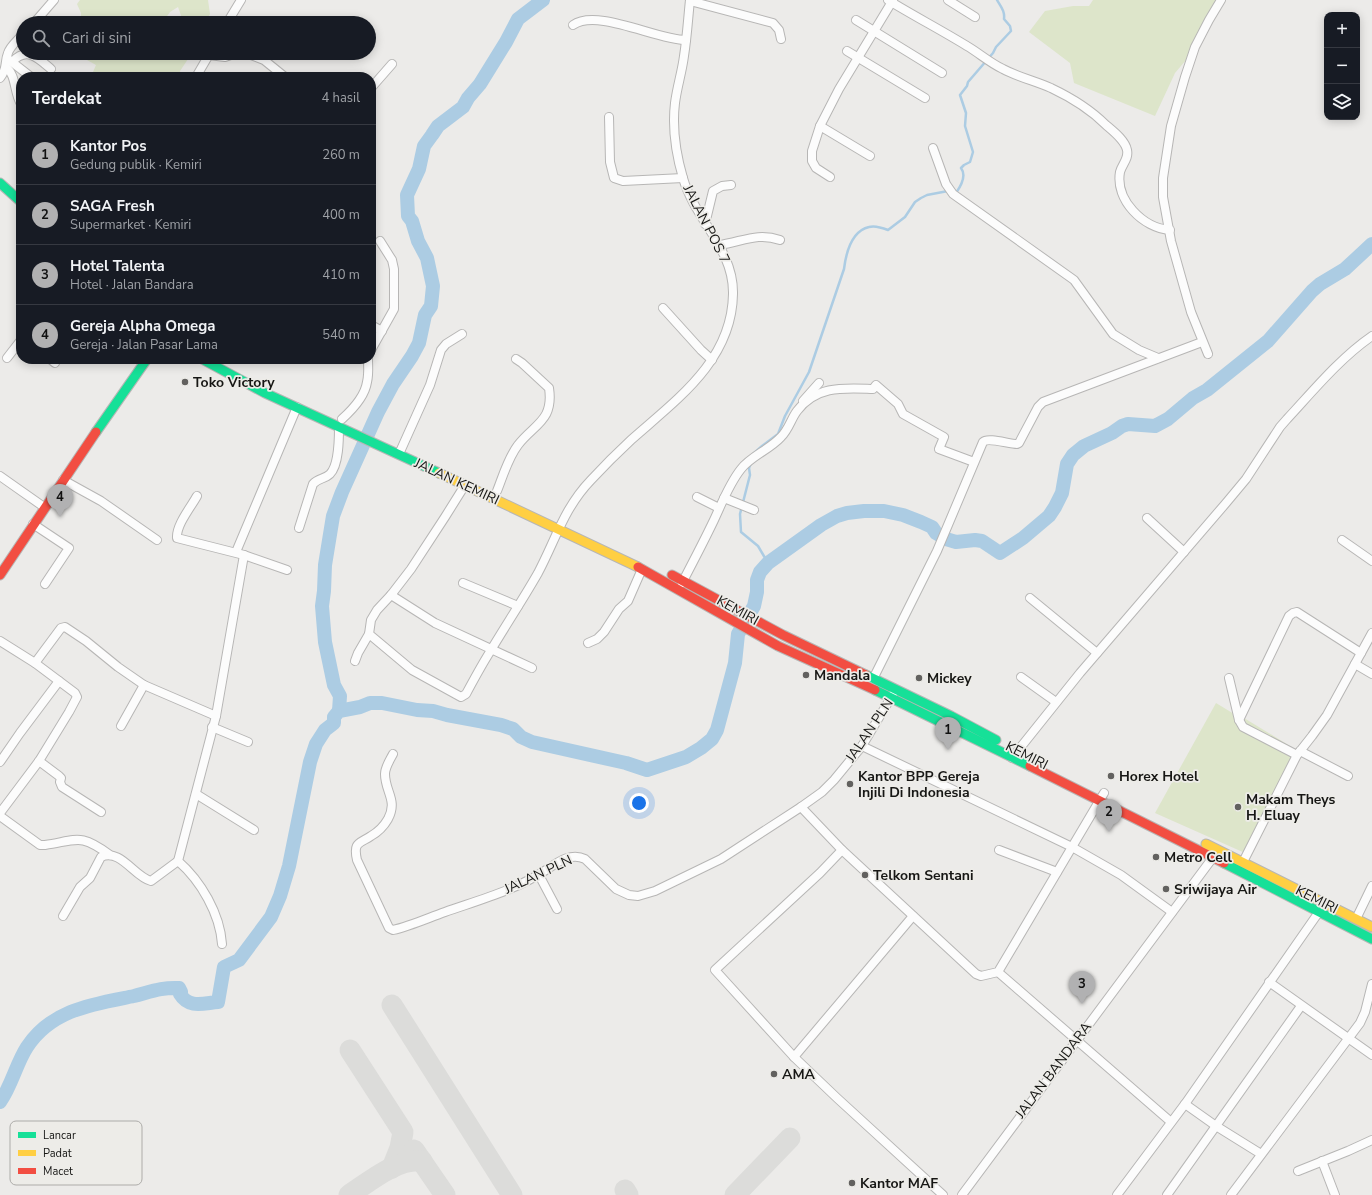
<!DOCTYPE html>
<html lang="id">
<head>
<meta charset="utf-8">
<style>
	body { margin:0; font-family:"Nunito Sans",sans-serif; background:#20242c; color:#f1f3f6 }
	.controls { position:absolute; right:12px; top:12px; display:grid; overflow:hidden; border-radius:8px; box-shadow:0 2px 10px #0003 }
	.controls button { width:36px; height:36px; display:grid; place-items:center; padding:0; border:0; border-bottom:1px solid #363941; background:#171b24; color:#f1f3f6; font:20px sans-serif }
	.you { position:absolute; left:639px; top:803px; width:14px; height:14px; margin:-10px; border:3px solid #fff; border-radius:50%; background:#1a73e8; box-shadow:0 0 0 6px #1a73e833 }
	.badge { display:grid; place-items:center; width:26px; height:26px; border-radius:50%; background:#b1b1b2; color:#111; font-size:13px; font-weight:700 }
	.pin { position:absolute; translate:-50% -33px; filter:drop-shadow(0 1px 2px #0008) }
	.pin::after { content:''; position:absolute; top:21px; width:14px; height:12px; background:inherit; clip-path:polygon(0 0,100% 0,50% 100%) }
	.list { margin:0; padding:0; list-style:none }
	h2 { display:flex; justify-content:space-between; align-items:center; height:52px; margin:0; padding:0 16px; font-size:17px }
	h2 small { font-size:13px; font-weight:400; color:#9ea1a6 }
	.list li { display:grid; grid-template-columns:26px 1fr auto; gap:12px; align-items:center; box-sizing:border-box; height:60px; padding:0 16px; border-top:1px solid #363941 }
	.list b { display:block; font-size:15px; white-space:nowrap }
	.list p { margin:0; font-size:13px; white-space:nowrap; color:#9ea1a6 }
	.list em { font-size:13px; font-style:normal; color:#9ea1a6 }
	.icon { flex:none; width:22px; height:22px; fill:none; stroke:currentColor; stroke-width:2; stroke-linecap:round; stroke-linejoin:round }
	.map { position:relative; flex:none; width:1372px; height:1195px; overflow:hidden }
	.search { position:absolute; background:#171b24; box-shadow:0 2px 10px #0003; left:16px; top:16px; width:360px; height:44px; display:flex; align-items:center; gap:10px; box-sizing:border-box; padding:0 14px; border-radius:22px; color:#9ea1a6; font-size:15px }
	.panel { position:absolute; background:#171b24; box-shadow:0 2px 10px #0003; left:16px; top:72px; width:360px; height:292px; border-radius:16px }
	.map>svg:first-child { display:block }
	.green { fill:#dde5ca }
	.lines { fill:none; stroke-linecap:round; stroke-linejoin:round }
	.stream { stroke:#accce3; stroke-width:2.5 }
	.river { stroke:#accce3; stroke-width:14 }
	.taxiway { stroke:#dcdcda; stroke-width:21 }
	.street-casing { stroke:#b7b6b5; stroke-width:10 }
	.fast-casing { stroke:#b7b6b5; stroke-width:11 }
	.slow-casing { stroke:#b7b6b5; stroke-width:11 }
	.jam-casing { stroke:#b7b6b5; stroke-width:11 }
	.street { stroke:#fcfcfc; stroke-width:8 }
	.fast { stroke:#16e098; stroke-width:9 }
	.slow { stroke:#ffcf43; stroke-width:9 }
	.jam { stroke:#f24e42; stroke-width:9 }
	.poi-dot { fill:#62615f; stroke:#edece8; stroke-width:1.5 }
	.labels { text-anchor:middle; stroke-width:3.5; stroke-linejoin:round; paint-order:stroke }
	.street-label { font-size:14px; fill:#171715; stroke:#edece8 }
	.poi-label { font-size:14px; font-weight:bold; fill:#171715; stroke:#edece8; text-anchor:start }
	.key { fill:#edece8; stroke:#adaca9; stroke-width:1 }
	.key-label { font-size:11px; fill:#171715 }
</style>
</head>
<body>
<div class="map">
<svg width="1372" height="1195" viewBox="0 0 1372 1195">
	<rect width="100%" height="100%" fill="#ecebe9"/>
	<!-- green -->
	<g class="green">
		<path d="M80,0H208L210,14L206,21L187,23L183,21L178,7L170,12L162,23H81V13L77,4Z"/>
		<path d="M1093,0H1218L1186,60L1175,73L1155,116L1074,83L1070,63L1029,32L1045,11L1073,6H1089Z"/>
		<path d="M88,53H192L180,71L181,77H87L93,72L96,65L87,60Z"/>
		<path d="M1216,703L1239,717L1244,718L1295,749L1245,853L1155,813Z"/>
	</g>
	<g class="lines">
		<!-- stream -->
		<g class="stream">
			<path d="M956,193C961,186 967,176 961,168L964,165L970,162L973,152L965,126L966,113L960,95L967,86L968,82L993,53L996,47L1011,31L1010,26L1004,19C1005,11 1001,7 997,0"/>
			<path d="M753,454L762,446L778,434L785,416L809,372L844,269C846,253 852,231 869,227C875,225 883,228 888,230L905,217L915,202L921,198L927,195L948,191"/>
			<path d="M751,463L749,468L750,475L740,514L741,532L758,546L768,563"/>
		</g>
		<!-- river -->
		<g class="river">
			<path d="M339,711L340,696L334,685L325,642L322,606L324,591L325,565L333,516L342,492L378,412L393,384L412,356L419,343L425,315L431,306L433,286L427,258L418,241L412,221L408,216L407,195L419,169L424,146L432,135L438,126L463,107L468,98L480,84L506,42L518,19L543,0"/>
			<path d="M0,1102C12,1085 16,1064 27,1047C52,1009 94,1004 134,996C150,992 162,987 179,988L181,992L180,994C189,1009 204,1003 218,1002L224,967L239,960L271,917L280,896L289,866L310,762L316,744L325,730L334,723V717L339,711L360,707L370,703H382L417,710L433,711L447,715L501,725L513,729L521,737L532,742L626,763L647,770L686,757L701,748L712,739L717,730L735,663L738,634L754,606L757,592V580L760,572L768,563L821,525L837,516L847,513L864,511H884L903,515L921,522L932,527L936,533L946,539L956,542L975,540L982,541L1000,553L1023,538L1049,516L1055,507L1062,493L1067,464L1073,455L1084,446L1112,433L1122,426L1128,424L1155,426L1168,419L1193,398L1207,390L1268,341L1312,291L1320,284L1345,269L1372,244"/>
		</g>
		<!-- taxiway -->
		<g class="taxiway">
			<path d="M392,1005L512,1195"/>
			<path d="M350,1050L403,1132L400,1148L392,1168"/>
			<path d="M414,1150L445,1195"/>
			<path d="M625,1190L628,1195"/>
			<path d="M349,1195C369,1182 397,1158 422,1161"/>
			<path d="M735,1195L790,1138"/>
		</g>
		<defs>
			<g id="street">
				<path d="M888,0C914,16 941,30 967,46C979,53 990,63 1003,69C1018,77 1035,81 1051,88C1070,97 1091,110 1106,125C1113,131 1125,140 1127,150C1129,159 1122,164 1120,172C1115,200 1143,228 1170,230"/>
				<path d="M948,0L975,17"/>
				<path d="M690,1L773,23L779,30L781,39"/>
				<path d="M856,20L942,73"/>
				<path d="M34,23L54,0"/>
				<path d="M227,23L241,0"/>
				<path d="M573,25C597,8 657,40 686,40"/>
				<path d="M847,51L925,98"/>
				<path d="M246,53L264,60L285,77"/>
				<path d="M209,55L225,57L237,53"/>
				<path d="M8,59L31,77"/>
				<path d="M12,62C27,46 38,58 51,69"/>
				<path d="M6,67C16,75 14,91 20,102"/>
				<path d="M196,77L210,53"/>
				<path d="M0,78C8,68 4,63 8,53C10,46 18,40 23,34"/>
				<path d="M371,88L392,64"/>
				<path d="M609,117L610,162L614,178L623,181L683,178"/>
				<path d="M820,126L870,156"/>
				<path d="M933,148L946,184L953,194L1074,280L1113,334L1139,350L1158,358"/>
				<path d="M830,177L816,168L812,161V151L820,126L839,89L893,0"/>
				<path d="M705,224L713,191L722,186L731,185"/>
				<path d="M719,245C742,242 757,232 780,240"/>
				<path d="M663,308L701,350L712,360"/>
				<path d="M371,325L382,331"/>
				<path d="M371,350L394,309V269L392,260L380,241"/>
				<path d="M1208,354L1191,312L1171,241L1163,197V178L1171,126L1185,77L1195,47L1209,20L1221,0"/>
				<path d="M7,358L21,340"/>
				<path d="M50,359L55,363"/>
				<path d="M803,401L819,383"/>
				<path d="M342,419C352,410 365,396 367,382C369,374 368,367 368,359"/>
				<path d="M399,454L430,385L441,350L446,344L462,334"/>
				<path d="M0,476L44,507"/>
				<path d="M63,480L101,501L157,540"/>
				<path d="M465,485L445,517L411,569L391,595L377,610L371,620L369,634L412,670L461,697L466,694C473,681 480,668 488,655C504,628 522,601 538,573C556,539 564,508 591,480C604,466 617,453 631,440C676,400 732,361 733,294C734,249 695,220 683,178C676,154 672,128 675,103C677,87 682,72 684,56C687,37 688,19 690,0"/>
				<path d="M497,491C503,476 508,458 518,445C534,424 554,421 549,388L522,363L516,359"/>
				<path d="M197,496C191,507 176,525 177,538L244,555L287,570"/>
				<path d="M697,497L719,508"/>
				<path d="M724,498L754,510"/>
				<path d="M1147,518L1184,552"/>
				<path d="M33,524L69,548L45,584"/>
				<path d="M299,528L313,484C318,478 325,479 330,474C339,465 339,439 339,427"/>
				<path d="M1342,540L1372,561"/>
				<path d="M236,552L297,407"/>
				<path d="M463,583L518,606"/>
				<path d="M682,583C693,562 704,541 714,520C722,503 729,484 741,469C751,456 769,450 781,437C789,429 791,419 797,411C817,385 844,388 873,389L876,385L898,404L903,414L944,437L939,449L974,462"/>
				<path d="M391,595L435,623L532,668"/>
				<path d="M1030,598L1097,653"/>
				<path d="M0,641L35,663L75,693L77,697L69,712L39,761L0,813"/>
				<path d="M588,643L597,639L604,632L619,609L628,601L642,569"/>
				<path d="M355,661L358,653L369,634"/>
				<path d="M35,663L61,628L65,627L86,641L118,667L144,685L216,716"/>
				<path d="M1355,664L1372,674"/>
				<path d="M1021,677L1056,702"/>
				<path d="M1229,678L1239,720L1243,727L1297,755"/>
				<path d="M873,679L937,551L983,442C988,437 1009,444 1017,444L1019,443L1038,407L1043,402L1202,342"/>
				<path d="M1239,720L1289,616L1293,613L1297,612L1361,653"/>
				<path d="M121,726L144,685"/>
				<path d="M212,727L248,742"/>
				<path d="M862,746L1072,847L1121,875L1172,912"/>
				<path d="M1300,751L1348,776"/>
				<path d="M393,754C390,760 385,767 385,774C385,792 398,800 388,819C384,826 378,832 371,836C359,844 353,842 357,860L389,928L393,930C410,926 428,918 445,912C479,900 516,890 546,870C558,862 571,852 585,859L616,889L629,895L638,896L655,891L721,859L801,807L822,792L834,780L862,746L893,694"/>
				<path d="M1012,758L1080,673L1226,503L1246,479L1280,427L1287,419C1313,391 1340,358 1372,336"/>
				<path d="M39,761L59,776L61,778L60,782L62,787L101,812"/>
				<path d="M0,762L20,733L59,681"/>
				<path d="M196,794L254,830"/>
				<path d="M801,807L842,850L976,974L981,976L998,972L1104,793"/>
				<path d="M0,816L40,845H45C78,840 80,833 110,855"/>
				<path d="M842,850L820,873L715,970L794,1057L837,1098L943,1195"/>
				<path d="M999,850L1057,872"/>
				<path d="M1243,862L1297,755L1312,736L1327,715L1372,633"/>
				<path d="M539,875L557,909"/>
				<path d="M63,916L80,887L90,878L101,857C121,848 134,877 151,881L178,861"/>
				<path d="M1356,919L1372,886"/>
				<path d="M222,944C220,914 201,881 178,861L216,716L244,555"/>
				<path d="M998,972L1171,1122"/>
				<path d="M1269,982L1372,1055"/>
				<path d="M794,1057L913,916"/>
				<path d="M1185,1104L1216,1126L1261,1154"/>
				<path d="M1322,1161L1335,1195"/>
				<path d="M1298,1171L1348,1151L1372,1140"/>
				<path d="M962,1195L1214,856"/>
				<path d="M1117,1195L1185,1104L1321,909"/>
				<path d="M1167,1195L1301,1006"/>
				<path d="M1231,1195L1360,1023L1365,1012L1372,984"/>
			</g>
			<g id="fast">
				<path d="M0,183L21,202"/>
				<path d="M202,359L265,393L439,473"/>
				<path d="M96,432L147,359"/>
				<path d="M866,675L951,716L996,740"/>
				<path d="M875,690L1030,766"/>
				<path d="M1224,863L1372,939"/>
			</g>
			<g id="slow">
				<path d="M439,473L638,567"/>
				<path d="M1206,844L1372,927"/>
			</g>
			<g id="jam">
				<path d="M638,567L778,646L875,690"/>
				<path d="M0,575L96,432"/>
				<path d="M672,575L783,635L866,675"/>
				<path d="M1030,766L1224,863"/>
			</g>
		</defs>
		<!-- street casing -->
		<use href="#street" class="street-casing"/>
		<!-- fast casing -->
		<use href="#fast" class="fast-casing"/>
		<!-- slow casing -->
		<use href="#slow" class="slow-casing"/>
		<!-- jam casing -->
		<use href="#jam" class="jam-casing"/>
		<!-- street -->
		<use href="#street" class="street"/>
		<!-- fast -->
		<use href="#fast" class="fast"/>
		<!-- slow -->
		<use href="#slow" class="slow"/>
		<!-- jam -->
		<use href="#jam" class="jam"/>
	</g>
	<!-- markers -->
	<g class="poi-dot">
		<circle cx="185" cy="382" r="4"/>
		<circle cx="806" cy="675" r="4"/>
		<circle cx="919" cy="678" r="4"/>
		<circle cx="1111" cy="776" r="4"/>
		<circle cx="850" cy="784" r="4"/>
		<circle cx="1238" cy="807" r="4"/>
		<circle cx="1156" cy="857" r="4"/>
		<circle cx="865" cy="875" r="4"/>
		<circle cx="1166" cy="889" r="4"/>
		<circle cx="774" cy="1074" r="4"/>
		<circle cx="852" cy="1183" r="4"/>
	</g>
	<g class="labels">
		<!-- street labels -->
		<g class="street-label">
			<text transform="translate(707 224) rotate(63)" y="5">JALAN POS 7</text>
			<text transform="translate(457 481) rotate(25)" y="5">JALAN KEMIRI</text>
			<text transform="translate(738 610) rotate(29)" y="5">KEMIRI</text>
			<text transform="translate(869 730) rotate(-56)" y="5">JALAN PLN</text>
			<text transform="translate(1027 755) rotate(27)" y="5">KEMIRI</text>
			<text transform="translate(538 874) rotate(-25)" y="5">JALAN PLN</text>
			<text transform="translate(1317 899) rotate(27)" y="5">KEMIRI</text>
			<text transform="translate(1053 1070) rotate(-53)" y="5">JALAN BANDARA</text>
		</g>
		<!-- poi labels -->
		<g class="poi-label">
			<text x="193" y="387">Toko Victory</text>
			<text x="814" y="680">Mandala</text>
			<text x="927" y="683">Mickey</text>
			<text x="858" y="781">Kantor BPP Gereja<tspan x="858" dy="16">Injili Di Indonesia</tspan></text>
			<text x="1119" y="781">Horex Hotel</text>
			<text x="1246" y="804">Makam Theys<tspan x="1246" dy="16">H. Eluay</tspan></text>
			<text x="1164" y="862">Metro Cell</text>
			<text x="873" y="880">Telkom Sentani</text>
			<text x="1174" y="894">Sriwijaya Air</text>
			<text x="782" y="1079">AMA</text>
			<text x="860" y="1188">Kantor MAF</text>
		</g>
	</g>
	<!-- legend -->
	<rect x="10" y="1121" width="132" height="64" rx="6" class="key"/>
	<rect x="18" y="1132" width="18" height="6" fill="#16e098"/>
	<rect x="18" y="1150" width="18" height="6" fill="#ffcf43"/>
	<rect x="18" y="1168" width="18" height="6" fill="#f24e42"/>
	<g class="key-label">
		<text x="43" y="1139">Lancar</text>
		<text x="43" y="1157">Padat</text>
		<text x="43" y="1175">Macet</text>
	</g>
</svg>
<div class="controls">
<button>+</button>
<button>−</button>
<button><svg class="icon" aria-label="layers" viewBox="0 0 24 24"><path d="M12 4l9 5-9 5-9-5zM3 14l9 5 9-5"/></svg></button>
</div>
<div class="you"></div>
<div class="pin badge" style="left:948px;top:750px">1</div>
<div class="pin badge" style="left:1109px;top:832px">2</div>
<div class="pin badge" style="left:1082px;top:1004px">3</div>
<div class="pin badge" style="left:60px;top:517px">4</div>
<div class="search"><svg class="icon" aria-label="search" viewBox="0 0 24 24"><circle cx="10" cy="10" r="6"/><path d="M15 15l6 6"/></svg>Cari di sini</div>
<section class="panel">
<h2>Terdekat<small>4 hasil</small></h2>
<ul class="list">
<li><span class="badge">1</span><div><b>Kantor Pos</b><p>Gedung publik · Kemiri</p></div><em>260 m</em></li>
<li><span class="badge">2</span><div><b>SAGA Fresh</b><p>Supermarket · Kemiri</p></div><em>400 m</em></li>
<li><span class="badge">3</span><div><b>Hotel Talenta</b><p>Hotel · Jalan Bandara</p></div><em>410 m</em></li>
<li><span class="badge">4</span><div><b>Gereja Alpha Omega</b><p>Gereja · Jalan Pasar Lama</p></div><em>540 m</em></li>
</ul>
</section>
</div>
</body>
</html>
